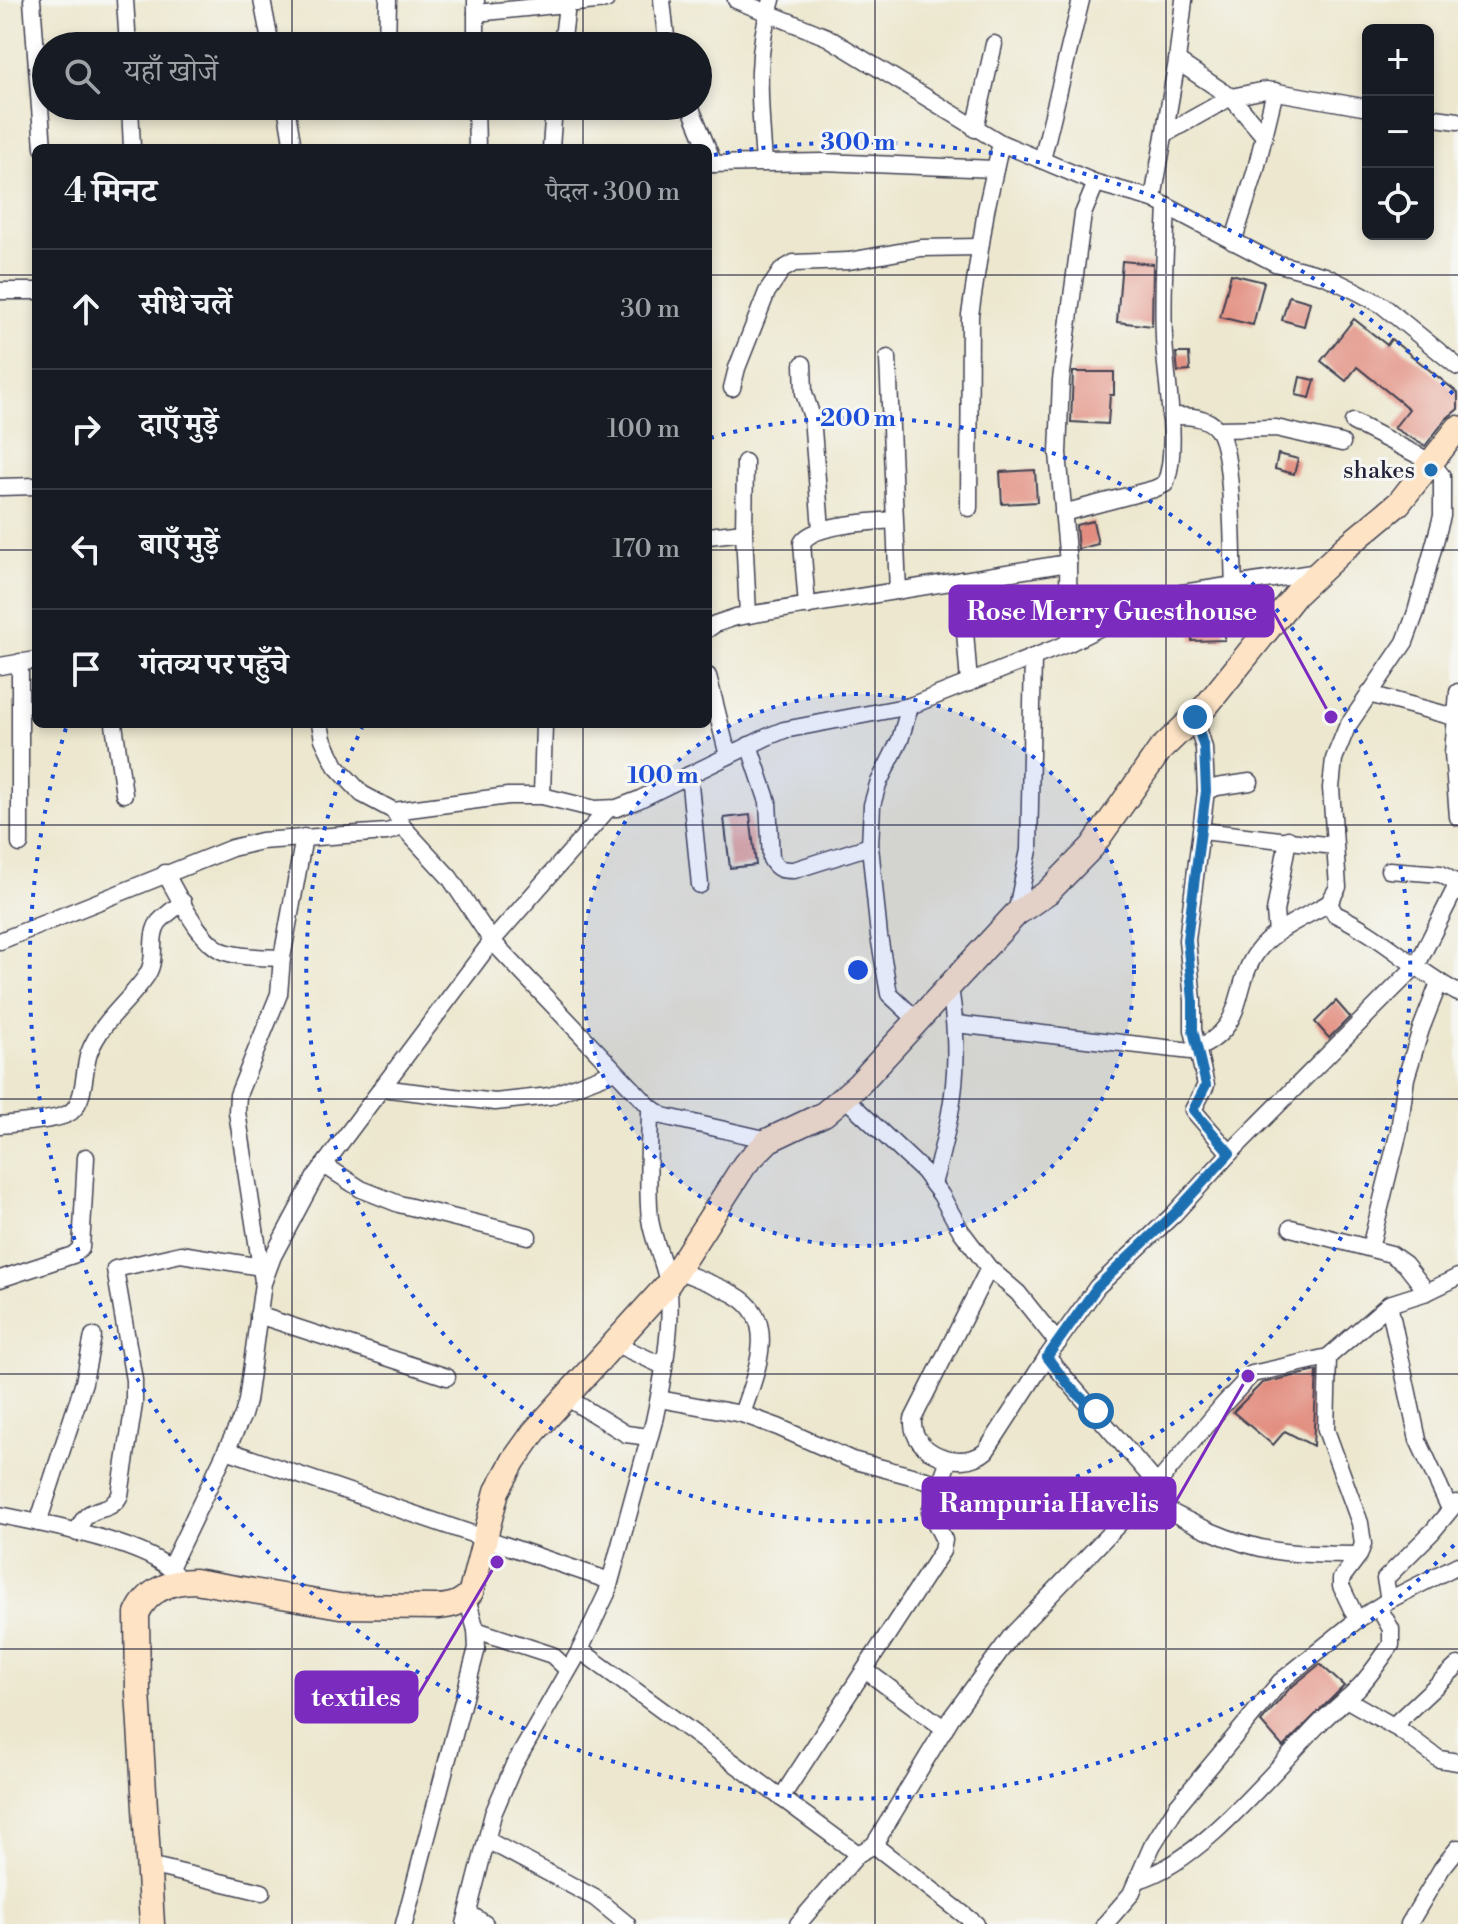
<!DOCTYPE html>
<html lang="hi">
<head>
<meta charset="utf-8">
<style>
	body { margin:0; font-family:"Libre Bodoni","Noto Serif Devanagari",serif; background:#20242c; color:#f1f3f6 }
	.controls { position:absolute; right:24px; top:24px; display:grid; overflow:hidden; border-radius:12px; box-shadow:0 4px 12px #0003 }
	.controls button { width:72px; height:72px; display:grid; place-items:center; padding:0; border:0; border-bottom:2px solid #363941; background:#171b24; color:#f1f3f6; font:40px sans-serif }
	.stop { position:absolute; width:24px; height:24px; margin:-18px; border:6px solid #1f6fb2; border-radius:50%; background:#fff }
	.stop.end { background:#1f6fb2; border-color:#fff; box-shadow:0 2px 8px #0008 }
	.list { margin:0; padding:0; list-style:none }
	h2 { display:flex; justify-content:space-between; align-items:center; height:104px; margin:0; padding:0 32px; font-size:34px }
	h2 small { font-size:26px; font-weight:400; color:#9ea1a6 }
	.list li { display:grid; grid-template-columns:52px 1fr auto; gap:24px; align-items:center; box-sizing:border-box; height:120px; padding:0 32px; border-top:2px solid #363941 }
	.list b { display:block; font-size:30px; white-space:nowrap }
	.list em { font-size:26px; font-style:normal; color:#9ea1a6 }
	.icon { flex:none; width:44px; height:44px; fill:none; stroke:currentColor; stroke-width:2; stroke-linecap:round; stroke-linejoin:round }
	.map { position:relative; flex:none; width:1458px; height:1924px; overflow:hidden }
	.search { position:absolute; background:#171b24; box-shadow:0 4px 12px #0003; left:32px; top:32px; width:680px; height:88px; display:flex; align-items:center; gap:20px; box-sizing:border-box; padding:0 28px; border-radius:44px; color:#9ea1a6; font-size:30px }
	.panel { position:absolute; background:#171b24; box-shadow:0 4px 12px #0003; left:32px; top:144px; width:680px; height:584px; border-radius:12px }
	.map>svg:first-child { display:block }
	.building { fill:#e28d7f }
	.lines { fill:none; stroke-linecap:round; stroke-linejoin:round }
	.street-casing { stroke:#404051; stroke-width:19 }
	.secondary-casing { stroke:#404051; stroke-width:27 }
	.street { stroke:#fff; stroke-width:16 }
	.secondary { stroke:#fee4c5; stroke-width:24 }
	.route { stroke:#1f6fb2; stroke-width:10 }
	.grid { fill:none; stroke:#22223b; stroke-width:2; stroke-opacity:0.55 }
	.ring { fill:none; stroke:#1d4ed8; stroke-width:4; stroke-dasharray:4 8 }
	.poi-dot { fill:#1f6fb2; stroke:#f6f6f2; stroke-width:3 }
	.labels { text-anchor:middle; stroke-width:6; stroke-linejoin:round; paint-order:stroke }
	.poi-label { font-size:24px; fill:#22223b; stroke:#f6f6f2; text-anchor:end }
	.centre { fill:#1d4ed8; stroke:#f6f6f2; stroke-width:4 }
	.ring-label { font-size:24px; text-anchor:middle; font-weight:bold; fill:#1d4ed8; stroke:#f6f6f2; stroke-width:6; stroke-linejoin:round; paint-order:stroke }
	.leader { fill:none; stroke:#7b2cbf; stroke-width:3 }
	.callout-dot { fill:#7b2cbf; stroke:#f6f6f2; stroke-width:3 }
	.callout { fill:#7b2cbf; stroke:#7b2cbf; stroke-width:3 }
	.callout-label { font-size:26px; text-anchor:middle; font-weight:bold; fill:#fff }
</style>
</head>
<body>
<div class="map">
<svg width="1458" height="1924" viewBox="0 0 1458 1924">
	<rect width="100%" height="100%" fill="#f6f6f2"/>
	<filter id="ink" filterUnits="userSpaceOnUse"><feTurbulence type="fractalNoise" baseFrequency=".0125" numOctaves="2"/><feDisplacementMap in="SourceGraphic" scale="16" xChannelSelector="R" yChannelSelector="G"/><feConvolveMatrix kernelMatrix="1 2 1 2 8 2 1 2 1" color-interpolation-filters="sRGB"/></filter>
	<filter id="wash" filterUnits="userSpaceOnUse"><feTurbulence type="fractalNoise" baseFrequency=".006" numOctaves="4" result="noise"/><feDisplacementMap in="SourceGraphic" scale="32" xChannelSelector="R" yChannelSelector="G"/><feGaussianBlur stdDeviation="1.8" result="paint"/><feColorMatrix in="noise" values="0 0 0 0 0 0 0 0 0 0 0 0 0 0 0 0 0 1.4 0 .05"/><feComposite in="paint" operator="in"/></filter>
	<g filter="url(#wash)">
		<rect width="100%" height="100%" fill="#ece7ce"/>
		<g id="blocks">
			<!-- building -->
			<g class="building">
				<path d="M1122,261L1153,264L1152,326L1117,322Z"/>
				<path d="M1231,274L1264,282L1253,325L1220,317Z"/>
				<path d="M1289,296L1310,302L1304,326L1282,320Z"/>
				<path d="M1354,319L1387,345L1391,339L1458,393V409L1446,419L1425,446L1394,428L1409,409L1357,367L1346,381L1321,361Z"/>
				<path d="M1176,353H1189L1190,371L1178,372Z"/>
				<path d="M1073,372H1114V395H1110L1108,424L1071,422Z"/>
				<path d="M1300,377L1315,380L1310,398L1296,395Z"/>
				<path d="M1278,454L1298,459L1294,474L1275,469Z"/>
				<path d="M1035,470L1037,502L1002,504L1000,472Z"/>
				<path d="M1093,521L1098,544L1078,549L1076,525Z"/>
				<path d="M1225,620V640L1192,641L1191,621Z"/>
				<path d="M750,815L756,865L730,868L724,818Z"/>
				<path d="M1336,1001L1350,1017L1329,1038L1315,1022Z"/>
				<path d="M1317,1371L1313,1446L1285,1431L1273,1445L1233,1412L1262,1383Z"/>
				<path d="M1320,1664L1344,1686L1283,1747L1261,1722L1289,1689Z"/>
			</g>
		</g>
	</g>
	<g filter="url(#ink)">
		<use href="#blocks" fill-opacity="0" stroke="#404051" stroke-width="2"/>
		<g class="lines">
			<defs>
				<g id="street">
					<path d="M32,0L43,148"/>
					<path d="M125,0L128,46"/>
					<path d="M262,0L271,46"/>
					<path d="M662,0L667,46"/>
					<path d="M736,0L827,37L1001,143L1096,183L1153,199L1275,263L1325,276L1358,292L1382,305L1458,367"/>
					<path d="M476,13L606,0"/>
					<path d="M387,46L388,0"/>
					<path d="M476,46V0"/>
					<path d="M562,46L567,5"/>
					<path d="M1177,61L1231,97L1264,136"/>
					<path d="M130,106L132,148"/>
					<path d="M286,106L293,148"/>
					<path d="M476,106L477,148"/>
					<path d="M690,106L714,164"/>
					<path d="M1428,117L1458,121"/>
					<path d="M975,129L994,44"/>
					<path d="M1165,134L1231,97L1266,90L1368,108"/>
					<path d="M551,148L554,106"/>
					<path d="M1042,160L1081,0"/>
					<path d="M764,162C760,107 754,53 772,0"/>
					<path d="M708,164L823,162L995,169"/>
					<path d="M1153,199L1177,61L1184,0"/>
					<path d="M1233,242L1255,173L1275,91"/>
					<path d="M0,291H36"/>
					<path d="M888,358L898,591"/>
					<path d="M803,364L804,393L812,417L821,529"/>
					<path d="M732,388L737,368L767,292L782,270L794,263L849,261L921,248L979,247"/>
					<path d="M1170,416C1185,416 1206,415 1217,429C1234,449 1232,555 1234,585"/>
					<path d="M1353,422L1431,462L1442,476V516L1416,612L1405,642L1347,727L1334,759L1331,788L1338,887L1329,903L1335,914C1379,934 1415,970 1458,993"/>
					<path d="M1217,429L1276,428L1342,443"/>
					<path d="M745,462L744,532L748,615"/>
					<path d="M0,487L36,486"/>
					<path d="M969,508L970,315L986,210L1001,143"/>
					<path d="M1063,513L1154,489L1165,484C1180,448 1165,377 1164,337C1162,294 1165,250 1167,207"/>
					<path d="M708,536L744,532"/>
					<path d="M961,580L969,683"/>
					<path d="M807,606L802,543C812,524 873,522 894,520"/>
					<path d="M708,629L715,624L736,617L1068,563"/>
					<path d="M1069,643L1068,563L1058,453L1061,380L1083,214L1096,183"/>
					<path d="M20,662V844"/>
					<path d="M0,666L36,660"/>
					<path d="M708,676L728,756"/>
					<path d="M1458,692L1453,753L1458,817"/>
					<path d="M1369,694L1458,718"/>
					<path d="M910,706L900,740L878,784L872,805L870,846L879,936L889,994L918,1021"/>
					<path d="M1195,717L1204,748L1206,791"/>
					<path d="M114,724L124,794"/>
					<path d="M320,724L323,739L336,766L362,794L394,811L403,827L450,878L492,941L650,1107L663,1116L769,1140"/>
					<path d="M749,745L768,802L771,859C777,870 782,870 794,870L870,846"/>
					<path d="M689,775L700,885"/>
					<path d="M542,796L544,724"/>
					<path d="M394,811L508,796H542L595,809L617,808L638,800L767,737L784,730L910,706L1069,643L1141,607L1176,594L1318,572"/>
					<path d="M1202,831L1334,846"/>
					<path d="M1389,870L1441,874L1458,884"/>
					<path d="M165,873C179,896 200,944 225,952C243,958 264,957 282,958"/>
					<path d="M1016,914L1029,850L1033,657"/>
					<path d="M1277,933L1275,912L1288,839"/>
					<path d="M0,941L232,848L261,841L387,832L403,827"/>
					<path d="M956,1024L1191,1051C1252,1028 1229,984 1261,947C1279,927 1307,916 1329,903"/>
					<path d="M381,1088L495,1102L550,1096L615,1071"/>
					<path d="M844,1097L923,1171L941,1195L961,1231L989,1268L1018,1293L1058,1343"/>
					<path d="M0,1125C15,1123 62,1121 72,1111C86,1098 83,1071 89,1053C101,1021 129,1002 147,975C158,958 148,937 159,922C165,915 175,908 183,902"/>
					<path d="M1230,1153L1193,1110L1206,1085L1193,1030V1000L1187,940L1206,791L1217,787L1250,782"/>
					<path d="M324,1165L361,1189L399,1204L528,1236"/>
					<path d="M933,1184C954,1109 962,1065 950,987"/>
					<path d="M1291,1228L1391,1254L1405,1264L1427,1292"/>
					<path d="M1370,1248L1399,1131L1406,1078L1421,1029L1439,983"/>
					<path d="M989,1268L913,1419C910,1454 962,1472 986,1451L1047,1357"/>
					<path d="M677,1270C696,1278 717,1285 735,1295C781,1320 754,1377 742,1414"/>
					<path d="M0,1279L73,1255L81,1248L86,1157"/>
					<path d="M263,1281L237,1112L238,1095L279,994L282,958L304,837"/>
					<path d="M1389,1304L1418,1440L1449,1507"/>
					<path d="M258,1315L447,1377"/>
					<path d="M616,1344L663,1366"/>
					<path d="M566,1397L626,1434L649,1437"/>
					<path d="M659,1399L742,1414L778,1427L852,1460L941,1484"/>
					<path d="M226,1450L610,1581"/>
					<path d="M1157,1484L1047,1357L1097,1287L1174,1214L1230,1153L1417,965L1458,883"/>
					<path d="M1143,1497C1185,1520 1229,1544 1277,1551C1304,1555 1332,1555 1359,1555"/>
					<path d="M0,1515C39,1523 151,1543 175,1574"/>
					<path d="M38,1523L84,1382L93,1336"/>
					<path d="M77,1533C88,1499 108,1518 120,1495L134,1404V1380L115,1269L181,1254L261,1267"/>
					<path d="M170,1568L243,1415L247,1401L263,1283L273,1256L315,1177L492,941L608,809"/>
					<path d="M1389,1600L1385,1579L1432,1532L1456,1503"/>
					<path d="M1357,1620L1389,1600L1458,1565"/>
					<path d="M476,1630L552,1655L568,1670"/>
					<path d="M580,1650L858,1854"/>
					<path d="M865,1670L945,1729"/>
					<path d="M1346,1699L1400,1730L1439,1759L1458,1762"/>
					<path d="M1393,1726L1458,1665"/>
					<path d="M781,1798L942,1551L944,1540L930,1512L949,1459"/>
					<path d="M487,1840L595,1898L627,1924"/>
					<path d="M874,1845L976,1924"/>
					<path d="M149,1865L262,1892"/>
					<path d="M1138,1880C1202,1862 1274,1769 1321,1722C1333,1710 1346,1700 1358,1688C1370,1676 1381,1659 1391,1645V1629L1379,1608"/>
					<path d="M470,1914L485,1924"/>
					<path d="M404,1924L477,1648L476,1630L467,1598"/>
					<path d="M465,1924L493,1814L513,1767L580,1650L607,1593L654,1421C662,1384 674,1321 668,1285C665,1262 653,1242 650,1219C646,1183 650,1144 650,1107"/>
					<path d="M798,1924L858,1854L874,1845L951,1718L1012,1635L1157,1484L1223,1405L1252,1374L1328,1357L1389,1304L1427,1292L1458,1277"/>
					<path d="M1105,1924L1131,1894L1152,1846L1177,1806L1280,1682L1357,1620L1341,1586V1579L1359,1555L1363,1544L1360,1523L1326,1430L1328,1357"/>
					<path d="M1409,1924L1442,1868L1458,1848"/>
				</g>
				<path id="secondary" d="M152,1924L138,1692L137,1614C147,1590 171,1581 195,1581L340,1606L438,1607C452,1606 463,1603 471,1592L497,1491L514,1460L534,1432L668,1284L745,1164L769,1140L824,1114L858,1085L1016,914L1048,892L1092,847L1160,750L1207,705L1296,594L1346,547L1399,503L1458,428"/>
			</defs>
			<!-- street casing -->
			<use href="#street" class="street-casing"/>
			<!-- secondary casing -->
			<use href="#secondary" class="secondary-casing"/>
			<!-- street -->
			<use href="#street" class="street"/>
			<!-- secondary -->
			<use href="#secondary" class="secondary"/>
		</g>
	</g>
	<g class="lines" filter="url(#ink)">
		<!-- route -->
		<path class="route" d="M1096,1411L1071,1388L1047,1357L1097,1287L1174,1214L1230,1153L1193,1110L1206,1085L1193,1030V1000L1187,940L1206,791L1204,748L1195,717"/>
	</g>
	<!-- grid -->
	<path class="grid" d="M292,0V46M583,0V46M875,0V1924M1166,0V1924M292,106V148M583,106V148M0,275H36M708,275H1458M0,550H36M708,550H1458M292,724V1924M583,724V1924M0,825H1458M0,1099H1458M0,1374H1458M0,1649H1458"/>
	<!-- distance rings -->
	<circle cx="858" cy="970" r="276" fill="#1d4ed8" fill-opacity=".12"/>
	<g class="ring">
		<circle cx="858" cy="970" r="276"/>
		<path d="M710 438A552 552 0 1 1 362 728"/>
		<path d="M1454 1545A828 828 0 0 1 66 728M714 155A828 828 0 0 1 1454 395"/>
	</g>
	<!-- markers -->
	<circle class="poi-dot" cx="1431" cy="470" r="8"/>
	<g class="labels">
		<!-- poi labels -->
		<g class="poi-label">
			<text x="1415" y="478">shakes</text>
		</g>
	</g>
	<circle cx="858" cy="970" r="12" class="centre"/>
	<g class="ring-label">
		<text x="858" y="150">300 m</text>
		<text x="858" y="426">200 m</text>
		<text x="663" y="783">100 m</text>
	</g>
	<!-- callouts -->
	<path class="leader" d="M1331 717L1273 611M1248 1376L1175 1503M497 1562L417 1697"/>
	<g class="callout-dot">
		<circle cx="1331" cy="717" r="8"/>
		<circle cx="1248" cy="1376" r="8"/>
		<circle cx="497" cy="1562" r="8"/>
	</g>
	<g class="callout">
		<rect x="950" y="586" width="323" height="50" rx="8"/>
		<rect x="923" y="1478" width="252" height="50" rx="8"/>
		<rect x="296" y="1672" width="121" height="50" rx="8"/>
	</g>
	<g class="callout-label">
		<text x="1112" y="620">Rose Merry Guesthouse</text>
		<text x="1049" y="1512">Rampuria Havelis</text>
		<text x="356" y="1706">textiles</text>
	</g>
</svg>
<div class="controls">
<button>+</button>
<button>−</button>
<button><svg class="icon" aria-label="locate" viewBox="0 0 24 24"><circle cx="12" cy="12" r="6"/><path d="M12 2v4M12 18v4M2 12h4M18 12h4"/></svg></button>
</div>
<div class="stop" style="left:1096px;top:1411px"></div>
<div class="stop end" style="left:1195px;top:717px"></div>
<div class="search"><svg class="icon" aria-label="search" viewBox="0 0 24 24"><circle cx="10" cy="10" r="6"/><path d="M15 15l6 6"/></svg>यहाँ खोजें</div>
<section class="panel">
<h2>4 मिनट<small>पैदल · 300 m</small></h2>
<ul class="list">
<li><svg class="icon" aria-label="ahead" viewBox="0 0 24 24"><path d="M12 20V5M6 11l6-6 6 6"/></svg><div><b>सीधे चलें</b></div><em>30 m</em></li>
<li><svg class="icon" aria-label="right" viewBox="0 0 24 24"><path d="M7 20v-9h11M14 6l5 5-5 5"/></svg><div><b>दाएँ मुड़ें</b></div><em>100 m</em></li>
<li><svg class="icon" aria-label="left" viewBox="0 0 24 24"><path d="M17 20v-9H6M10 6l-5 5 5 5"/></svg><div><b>बाएँ मुड़ें</b></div><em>170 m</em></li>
<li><svg class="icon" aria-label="arrive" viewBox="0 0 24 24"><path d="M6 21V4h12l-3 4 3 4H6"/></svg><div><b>गंतव्य पर पहुँचे</b></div></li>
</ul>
</section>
</div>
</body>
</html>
